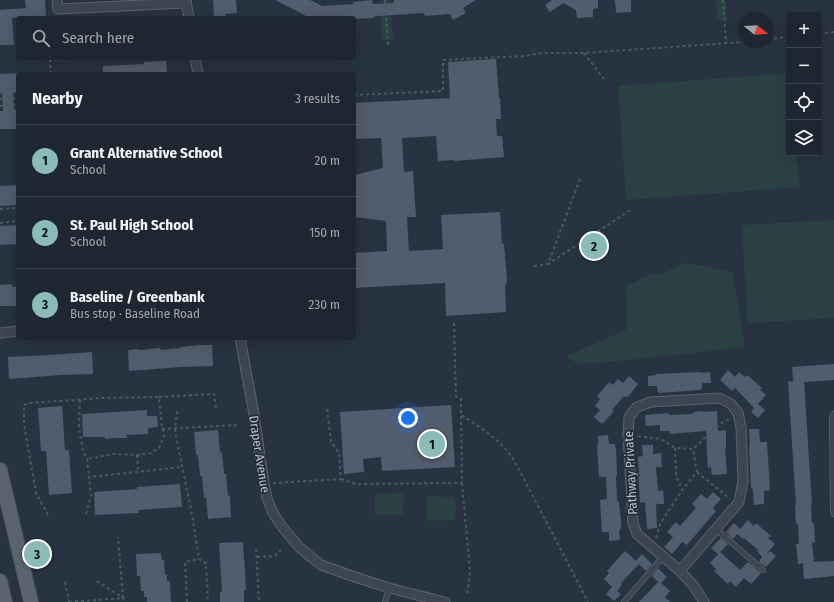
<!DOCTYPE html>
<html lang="en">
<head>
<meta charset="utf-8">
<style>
	body { margin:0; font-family:"Fira Sans Condensed",sans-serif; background:#262e39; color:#f1f3f6 }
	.controls { position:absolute; right:12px; top:12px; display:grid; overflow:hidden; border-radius:4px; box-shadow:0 4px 16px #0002 }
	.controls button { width:36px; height:36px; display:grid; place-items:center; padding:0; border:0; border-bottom:1px solid #3c434d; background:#1e2631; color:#f1f3f6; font:20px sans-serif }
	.compass { position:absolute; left:738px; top:12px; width:36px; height:36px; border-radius:50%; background:#1e2631; box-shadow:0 4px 16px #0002; rotate:108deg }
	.you { position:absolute; left:408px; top:418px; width:14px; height:14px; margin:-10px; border:3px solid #fff; border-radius:50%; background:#1a73e8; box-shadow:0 0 0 6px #1a73e833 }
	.badge { display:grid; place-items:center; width:26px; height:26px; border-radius:50%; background:#8bbbb9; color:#111; font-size:13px; font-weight:700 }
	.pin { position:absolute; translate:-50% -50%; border:2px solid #fff; box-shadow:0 1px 4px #0006 }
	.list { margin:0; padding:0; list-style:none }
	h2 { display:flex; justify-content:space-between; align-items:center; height:52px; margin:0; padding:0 16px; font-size:17px }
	h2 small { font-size:13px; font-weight:400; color:#a1a5ab }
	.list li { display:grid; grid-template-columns:26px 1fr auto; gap:12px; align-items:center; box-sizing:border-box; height:72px; padding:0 16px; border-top:1px solid #3c434d }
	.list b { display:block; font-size:15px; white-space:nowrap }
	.list p { margin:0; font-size:13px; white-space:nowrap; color:#a1a5ab }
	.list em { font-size:13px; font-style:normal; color:#a1a5ab }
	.icon { flex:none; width:22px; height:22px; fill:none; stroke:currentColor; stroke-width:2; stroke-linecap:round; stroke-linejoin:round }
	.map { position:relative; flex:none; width:834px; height:602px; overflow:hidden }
	.search { position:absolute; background:#1e2631; box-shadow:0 4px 16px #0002; left:16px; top:16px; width:340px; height:44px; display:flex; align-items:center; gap:10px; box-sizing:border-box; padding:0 14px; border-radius:4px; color:#a1a5ab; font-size:15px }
	.panel { position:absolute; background:#1e2631; box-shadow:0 4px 16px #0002; left:16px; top:72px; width:340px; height:268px; border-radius:4px }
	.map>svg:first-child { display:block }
	.green { fill:#2a4042 }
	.building { fill:#515c6c }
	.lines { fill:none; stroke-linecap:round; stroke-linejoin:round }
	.service-casing { stroke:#5a636e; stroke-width:6 }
	.minor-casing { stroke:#5a636e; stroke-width:11 }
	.primary-casing { stroke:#464e5a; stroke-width:16 }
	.path { stroke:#485c5f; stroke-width:2; stroke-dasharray:3 3; stroke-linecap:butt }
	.service { stroke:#3c4551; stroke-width:4.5 }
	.minor { stroke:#3c4551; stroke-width:9 }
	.primary { stroke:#5a6471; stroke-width:14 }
	.labels { text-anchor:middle; stroke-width:3; stroke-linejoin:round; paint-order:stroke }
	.street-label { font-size:13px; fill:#b9c0cb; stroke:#212a36 }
</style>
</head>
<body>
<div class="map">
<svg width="834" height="602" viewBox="0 0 834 602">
	<rect width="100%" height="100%" fill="#283341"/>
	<!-- green -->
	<g class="green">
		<path d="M380,0H390L393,40H382Z"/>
		<path d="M716,0H726L727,20H717Z"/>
		<path d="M789,73V153H797L800,187L626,200L618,86Z"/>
		<path d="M834,220V318L747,323L742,225Z"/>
		<path d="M683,263L704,266L733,273L745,347L619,361L578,364L566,356L626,330L627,306L625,286L653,273L664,274Z"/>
		<path d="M403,493L404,496L403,515H375V494Z"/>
		<path d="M427,496L452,497L456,505L455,520L426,521Z"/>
	</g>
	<!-- building -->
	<g class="building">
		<path d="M25,0H45L46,18H12L14,45H0V10L26,8Z"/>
		<path d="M213,0H236L237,13L225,14V17H214Z"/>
		<path d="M275,0H310L322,6L353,4V2L372,0L373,4L394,3V0H476L463,8L466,13L453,20L450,14L425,16L424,13L378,16L373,17L374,18L354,19V18H310Z"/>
		<path d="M552,0H598V8L593,9V17L577,18L576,10L563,3L550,12L545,5Z"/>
		<path d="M615,0H631V12L616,13Z"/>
		<path d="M496,59L499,98H500L501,119H496L497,136H502L504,157L454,161V160L438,161L436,136L402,138L404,172L413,171L416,217H407L409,251L443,249L441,215L500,212L502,244L504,243L507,280L505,287L506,312L446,316L445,283L354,288V253L387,251L386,221L354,217V175L383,168L381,138L354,139V103L450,98L448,62Z"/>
		<path d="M166,61L167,74H103V66L144,64V62Z"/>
		<path d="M18,73V92L13,93L14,110L18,109V129H0V111H3L2,93L0,94V74Z"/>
		<path d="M18,185V205L0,206V186Z"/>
		<path d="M18,225V244L0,245V226Z"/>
		<path d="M12,284V287L18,286V306H0V285Z"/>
		<path d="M200,345H212L213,366L181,367L129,371L128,350L139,349V350L160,348L161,350L180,348V347Z"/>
		<path d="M92,352L93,374L61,375L9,379L8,357L49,355Z"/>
		<path d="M834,364V380L804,382L812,504L811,505L812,523H814L815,542L812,543L814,562L834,561V576L804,579L803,563L798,564L796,544H799L798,524H796L795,506L796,505L788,381L793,382L792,367Z"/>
		<path d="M728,370L735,377L739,372L745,377L747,375L762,388L760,390L766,395L758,404L765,410L758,418L751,412L754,408L735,388L732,391L720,380Z"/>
		<path d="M701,372V373L710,372L711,383H702V389H700V390L659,393V392H658L657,386H648V376L656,375V374Z"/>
		<path d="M629,376L638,384L628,397L627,396L626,397L624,396L612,410L614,411L602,424L594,417L600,410L595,406L600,399L597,396L609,382L613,385L618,379L623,383Z"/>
		<path d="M451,405L455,467L382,471L381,457L363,459L364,472L344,474L340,412Z"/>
		<path d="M62,406L65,450H69L72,493L49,495L46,451H41L38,408Z"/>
		<path d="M147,410V416H157L158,427L148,428V434L126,435L127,438H116L105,439V437H83L82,414Z"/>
		<path d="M703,411V412L717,411L718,431L726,430V448H725L727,474L712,475L711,467L708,468L706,431L670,434V431H660V425L646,426L645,415L669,413V415L690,414L694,413V412Z"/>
		<path d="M749,429H759L760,442H767L770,490L764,491V504L754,505L753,491L752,488H751L749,447H750L749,443H750Z"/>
		<path d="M218,430L220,453L222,452L224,474H226L228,496L230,495L231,517L208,519L206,497L204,498L202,476H200L198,455H196L194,432Z"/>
		<path d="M608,435L609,444H615V447H616L617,473V476H616L617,499L618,502H619L621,521V527H620V531H619L620,540L609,541V532H602L600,500L607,499L606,477H599L597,445H598V436Z"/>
		<path d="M642,445H653V454L661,453L662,467H656L658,491L663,490L664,504H656L657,528L647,529L645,502L640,503L638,472H639L638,457L643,456Z"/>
		<path d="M180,484L182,507L138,510L139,513L95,515L94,492L137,489V487Z"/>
		<path d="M713,492L721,499L713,508L716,511L687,545L682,542L672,554L664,547L673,537L667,532L676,522L680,526L696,508L692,504L701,494L707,499Z"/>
		<path d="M748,520L754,526L756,523L771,536L768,538L775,544L767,553H768L770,551L776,556L766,567L759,562L760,561V560L762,557L757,551L758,550L744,538L743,539L737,534L733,539L726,532L734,523L740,529Z"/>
		<path d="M721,538L728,544L720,552L740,570L748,562L754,567L751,571L754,567L761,573L751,584L744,578L736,587L730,581L728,584L714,571L716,569L710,563L718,554L711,548Z"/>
		<path d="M243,542L246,590H244V602H220V592H222L219,543Z"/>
		<path d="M625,551L636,561L642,554L652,564L646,571L639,564L621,583L622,585L617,591L621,594L614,601L606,594L612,587L604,579L609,573L607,571Z"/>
		<path d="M161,553L162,560H164L165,575L167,574V581H170L171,602H147V597H144V591H141L140,576H137L136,554Z"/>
		<path d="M658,568L667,577L661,583L670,591L665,597L670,602H639L658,582L652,576Z"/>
	</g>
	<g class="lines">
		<defs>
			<g id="service">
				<path d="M834,414L832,417L833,511L834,514"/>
				<path d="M716,529L763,570"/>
				<path d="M385,602L389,588"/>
				<path d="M624,602L663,557"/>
			</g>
			<g id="minor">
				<path d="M57,0L58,9L186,3"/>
				<path d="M186,0L189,18"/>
				<path d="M195,58L198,74"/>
				<path d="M0,333L18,331"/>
				<path d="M240,338L254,414L264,483L267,498L273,513L283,528L300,548L321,565L355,577L389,588L445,602"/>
				<path d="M720,398L731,404L738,413L741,427L743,481L739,502L680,571L637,534L633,523L628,435L629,417L637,407L651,402Z"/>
				<path d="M680,571L693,585L704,602"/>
			</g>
			<g id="primary">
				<path d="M0,470L31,602"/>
				<path d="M0,581L5,602"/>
			</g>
		</defs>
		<!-- service casing -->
		<use href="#service" class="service-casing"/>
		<!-- minor casing -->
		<use href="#minor" class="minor-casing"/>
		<!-- primary casing -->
		<use href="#primary" class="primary-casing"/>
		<!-- path -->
		<g class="path">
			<path d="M385,0L388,46"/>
			<path d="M723,0L726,44"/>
			<path d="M819,34L834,32"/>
			<path d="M768,39L789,37"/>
			<path d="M584,53L604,79"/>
			<path d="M51,74L50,60L88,58"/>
			<path d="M354,95L443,91V60L524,56L542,53H584L744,42"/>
			<path d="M0,99L18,98"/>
			<path d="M0,106L18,105"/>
			<path d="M580,179L548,264L632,209"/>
			<path d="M0,209L18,208"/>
			<path d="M0,223L18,221"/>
			<path d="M534,266L548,264"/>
			<path d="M454,323L456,398"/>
			<path d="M159,397L214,394L216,409"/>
			<path d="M461,398V415C477,425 496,437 508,452C512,457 515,463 519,469L588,602"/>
			<path d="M80,400L79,427L83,451L87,459L89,477"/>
			<path d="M177,411L175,432L192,514L199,559L206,563L208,602"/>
			<path d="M162,429L238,425"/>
			<path d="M638,436L661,439L675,448L693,449L707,436L716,426L729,419"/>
			<path d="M675,448L676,476L682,489"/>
			<path d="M137,455L138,471"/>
			<path d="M697,472L730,499"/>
			<path d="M341,479L355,484L462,483L461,415"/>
			<path d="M273,483L341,479L339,453L331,442L327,408"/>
			<path d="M462,483L470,571L467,595"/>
			<path d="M86,514L91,495L89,477L182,467"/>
			<path d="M48,515L36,493L24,424V405L29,403L103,398L159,397L162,429L165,434L159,448L151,453L137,455L113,454L87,459"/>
			<path d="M656,538L660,524L683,489L697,472L693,449"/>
			<path d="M256,549L259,602"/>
			<path d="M257,557L275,556L281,550"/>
			<path d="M97,581L123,598L126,602"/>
			<path d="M65,582L69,602"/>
			<path d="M69,602L123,598L118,537"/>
			<path d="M187,602L185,562L199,559"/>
		</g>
		<!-- service -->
		<use href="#service" class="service"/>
		<!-- minor -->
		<use href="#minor" class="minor"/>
		<!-- primary -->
		<use href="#primary" class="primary"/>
	</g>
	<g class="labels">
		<!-- street labels -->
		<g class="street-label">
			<text transform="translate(260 454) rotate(81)" y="5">Draper Avenue</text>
			<text transform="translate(630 473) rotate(-93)" y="5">Pathway Private</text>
		</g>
	</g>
</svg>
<div class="controls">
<button>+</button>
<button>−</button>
<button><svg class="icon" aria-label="locate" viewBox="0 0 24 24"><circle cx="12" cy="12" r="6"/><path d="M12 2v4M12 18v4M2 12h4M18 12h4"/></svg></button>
<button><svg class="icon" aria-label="layers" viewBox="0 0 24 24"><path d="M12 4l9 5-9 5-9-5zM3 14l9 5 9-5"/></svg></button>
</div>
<svg class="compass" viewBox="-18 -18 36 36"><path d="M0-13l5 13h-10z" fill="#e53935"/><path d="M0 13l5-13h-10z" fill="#a1a5ab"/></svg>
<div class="you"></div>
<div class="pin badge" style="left:432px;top:444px">1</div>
<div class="pin badge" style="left:594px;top:246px">2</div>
<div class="pin badge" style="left:37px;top:554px">3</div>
<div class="search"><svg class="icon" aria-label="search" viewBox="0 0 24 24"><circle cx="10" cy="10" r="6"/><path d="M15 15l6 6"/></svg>Search here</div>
<section class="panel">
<h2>Nearby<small>3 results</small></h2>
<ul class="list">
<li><span class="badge">1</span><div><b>Grant Alternative School</b><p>School</p></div><em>20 m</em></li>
<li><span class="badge">2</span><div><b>St. Paul High School</b><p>School</p></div><em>150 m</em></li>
<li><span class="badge">3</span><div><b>Baseline / Greenbank</b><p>Bus stop · Baseline Road</p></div><em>230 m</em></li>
</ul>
</section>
</div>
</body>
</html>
